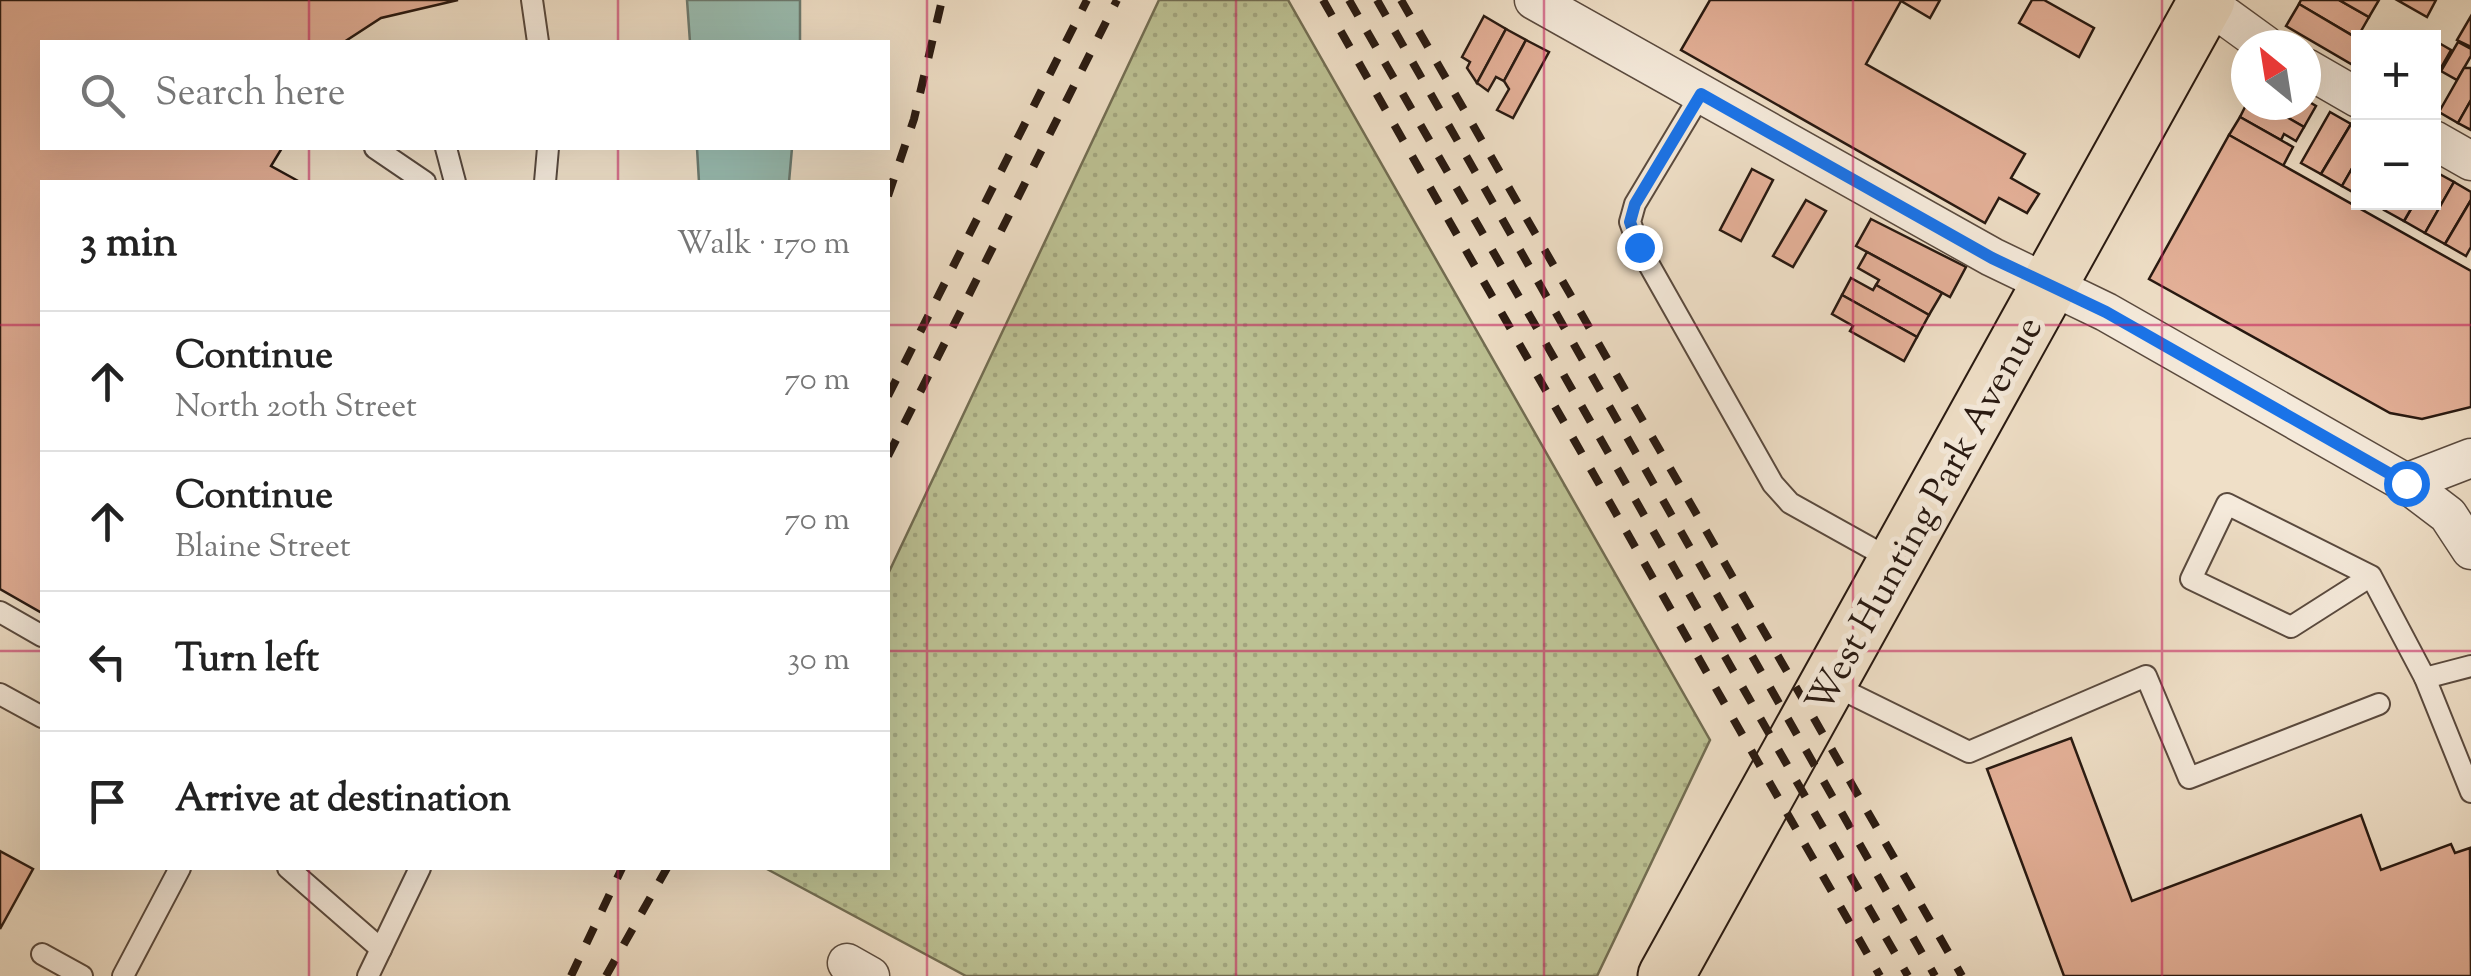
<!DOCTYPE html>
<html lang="en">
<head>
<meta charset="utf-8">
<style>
	body { margin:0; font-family:"Sorts Mill Goudy",serif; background:#f6f6f6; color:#222 }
	.controls { position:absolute; right:30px; top:30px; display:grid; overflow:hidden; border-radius:0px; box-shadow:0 10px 40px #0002 }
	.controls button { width:90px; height:90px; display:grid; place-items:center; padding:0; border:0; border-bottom:2px solid #e0e0e0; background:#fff; color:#222; font:50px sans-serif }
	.compass { position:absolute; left:2231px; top:30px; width:90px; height:90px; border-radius:50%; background:#fff; box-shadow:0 10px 40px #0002; rotate:330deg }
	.stop { position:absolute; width:30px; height:30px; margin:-22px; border:8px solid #1a73e8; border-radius:50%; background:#fff }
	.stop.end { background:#1a73e8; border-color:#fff; box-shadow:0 2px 10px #0008 }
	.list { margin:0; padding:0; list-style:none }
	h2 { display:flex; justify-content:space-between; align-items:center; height:130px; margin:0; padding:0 40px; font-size:42px }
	h2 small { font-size:32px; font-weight:400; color:#767676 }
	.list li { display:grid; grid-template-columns:65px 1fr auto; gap:30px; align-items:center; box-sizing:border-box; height:140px; padding:0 40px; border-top:2px solid #e0e0e0 }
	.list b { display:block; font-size:38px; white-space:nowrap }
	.list p { margin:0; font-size:32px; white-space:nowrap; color:#767676 }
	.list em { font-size:32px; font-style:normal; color:#767676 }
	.icon { flex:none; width:55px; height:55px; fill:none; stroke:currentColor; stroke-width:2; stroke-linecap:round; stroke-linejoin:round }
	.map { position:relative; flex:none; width:2471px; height:976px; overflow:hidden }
	.search { position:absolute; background:#fff; box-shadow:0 10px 40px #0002; left:40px; top:40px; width:850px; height:110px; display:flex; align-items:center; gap:25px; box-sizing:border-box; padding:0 35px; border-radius:0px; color:#767676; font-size:38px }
	.panel { position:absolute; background:#fff; box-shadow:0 10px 40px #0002; left:40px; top:180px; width:850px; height:690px; border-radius:0px }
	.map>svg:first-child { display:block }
	.green { fill:url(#green-dots); stroke:#726d52; stroke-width:2.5 }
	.water { fill:#9abdb1; stroke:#6c7b71; stroke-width:2.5 }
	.building { fill:#e4b098; stroke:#281911; stroke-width:2.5 }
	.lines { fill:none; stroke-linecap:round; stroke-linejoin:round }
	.lane-casing { stroke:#5a4a3e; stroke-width:24 }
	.street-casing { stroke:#5a4a3e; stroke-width:41 }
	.primary-casing { stroke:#281911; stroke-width:59 }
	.lane { stroke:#f5eadb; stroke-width:20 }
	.street { stroke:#f5eadb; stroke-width:38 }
	.primary { stroke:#efdfc7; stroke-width:55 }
	.rail { stroke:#281911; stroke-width:8; stroke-dasharray:18 18; stroke-linecap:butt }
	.route { stroke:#1a73e8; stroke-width:12 }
	.grid { fill:none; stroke:#c2185b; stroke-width:2.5; stroke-opacity:0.55 }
	.labels { text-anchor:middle; stroke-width:10; stroke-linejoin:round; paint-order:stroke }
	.street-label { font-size:38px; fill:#281911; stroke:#f5eadb }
</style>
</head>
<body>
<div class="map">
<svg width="2471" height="976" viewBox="0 0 2471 976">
	<defs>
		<pattern id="green-dots" width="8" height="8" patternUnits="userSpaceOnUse" patternTransform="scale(2.5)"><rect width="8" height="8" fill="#bcc193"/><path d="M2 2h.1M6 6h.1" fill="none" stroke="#a2a57e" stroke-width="1.8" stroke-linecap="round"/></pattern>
	</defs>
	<rect width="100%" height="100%" fill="#efdfc7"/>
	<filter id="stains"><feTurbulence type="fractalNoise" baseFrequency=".002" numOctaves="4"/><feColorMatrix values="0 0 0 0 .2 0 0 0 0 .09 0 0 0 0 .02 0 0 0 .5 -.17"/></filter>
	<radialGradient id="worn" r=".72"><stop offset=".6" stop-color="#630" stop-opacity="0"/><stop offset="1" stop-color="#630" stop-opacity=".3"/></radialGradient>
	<!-- green -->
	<path class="green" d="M1159,0H1288L1710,740L1597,976H966L765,868H888V574Z"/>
	<!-- water -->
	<g class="water">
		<path d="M687,0H800V42H690Z"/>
		<path d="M697,148H792L789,182H699Z"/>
	</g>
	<!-- building -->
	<g class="building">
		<path d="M0,0H458L381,18L344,42H42V148H282L271,166L300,182H42V613L0,589Z"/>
		<path d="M1710,0H1940L1930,18L1901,1L1866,64L2025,154L2011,178L2039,194L2027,213L1999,198L1985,223L1681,50Z"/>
		<path d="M2032,0H2044L2094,28L2079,57L2019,23Z"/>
		<path d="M2301,0H2339L2369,17L2357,38L2299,4Z"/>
		<path d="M2339,0H2379L2369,17Z"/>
		<path d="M2397,0H2436L2427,17Z"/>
		<path d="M2299,4L2358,39V68L2286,26Z"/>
		<path d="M1484,16L1506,29L1477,83L1467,68L1470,62L1462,57Z"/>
		<path d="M2471,16V47L2457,40Z"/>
		<path d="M1506,29L1526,40L1504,81L1496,77L1488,91L1477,83Z"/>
		<path d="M1526,40L1549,52L1513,118L1497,110L1509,89L1504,81Z"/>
		<path d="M2458,42L2471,49V56L2457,80L2441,71Z"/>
		<path d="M2439,43L2451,50L2434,80V51Z"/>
		<path d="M2464,68H2471V100L2458,123L2439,112Z"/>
		<path d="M2306,100L2316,106L2304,127L2266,105H2306Z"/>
		<path d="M2471,100V130L2458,123Z"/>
		<path d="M2246,105H2266L2304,127L2296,141L2284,134L2281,140L2240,117Z"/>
		<path d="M2330,112L2351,124L2321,174L2301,163Z"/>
		<path d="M2240,117L2293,147L2283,166L2229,135Z"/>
		<path d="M2351,124L2358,128V158L2342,186L2321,174Z"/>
		<path d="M2229,135L2471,271V407L2422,419L2390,413L2149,279Z"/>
		<path d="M2358,158V195L2342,186Z"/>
		<path d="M1752,169L1773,180L1741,241L1720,230Z"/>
		<path d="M2434,171L2454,182L2425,233L2404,221L2415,202H2434Z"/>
		<path d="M2454,182L2471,192V200L2445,244L2425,233Z"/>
		<path d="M1806,200L1826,211L1793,267L1773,256Z"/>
		<path d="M2471,200V247L2466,256L2445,244Z"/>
		<path d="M2388,202H2415L2404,221L2384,210Z"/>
		<path d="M1871,219L1966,267L1950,297L1856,246Z"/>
		<path d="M1867,252L1942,293L1929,315L1876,285L1879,280L1858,268Z"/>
		<path d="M1851,278L1873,290L1876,285L1929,315L1917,337L1842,295Z"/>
		<path d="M1842,295L1917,337L1904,361L1850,331L1853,326L1832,314Z"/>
		<path d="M2071,738L2132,901L2361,815L2381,870L2451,844L2455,853L2470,848L2471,976H2064L1987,769Z"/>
		<path d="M0,851L33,869L0,929Z"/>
	</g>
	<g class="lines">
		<defs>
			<g id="lane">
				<path d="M532,0L538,42"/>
				<path d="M1701,94L1635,204L1630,222L1639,247L1773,484L1790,503L1894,561"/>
				<path d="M375,148L425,182"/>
				<path d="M446,148L455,182"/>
				<path d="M545,182L548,148"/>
				<path d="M2371,576L2291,627L2191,579L2227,504L2371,576L2425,678L2471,666"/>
				<path d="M0,612L42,636"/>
				<path d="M2425,678L2471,792"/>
				<path d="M1831,684L1969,752L2146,676L2189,778L2379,704"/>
				<path d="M0,694L42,717"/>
				<path d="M288,868L381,949L420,868"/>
				<path d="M42,954L82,976"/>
				<path d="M123,976L180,868"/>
				<path d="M368,976L381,949"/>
			</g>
			<g id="street">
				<path d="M1534,0L1992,257L2106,312L2406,483L2448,515L2471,550"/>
				<path d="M2203,0L2265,45"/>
				<path d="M2306,68L2358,98"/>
				<path d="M2434,140L2471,161"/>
				<path d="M2406,483L2471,458"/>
				<path d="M847,963L870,976"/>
			</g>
			<path id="primary" d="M1666,976L2207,0"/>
		</defs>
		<!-- lane casing -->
		<use href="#lane" class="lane-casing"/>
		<!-- street casing -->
		<use href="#street" class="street-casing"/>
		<!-- primary casing -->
		<use href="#primary" class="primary-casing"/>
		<!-- lane -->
		<use href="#lane" class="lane"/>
		<!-- street -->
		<use href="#street" class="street"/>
		<!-- primary -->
		<use href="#primary" class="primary"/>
		<!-- rail -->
		<g class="rail">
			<path d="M1323,0L1880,976"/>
			<path d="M1349,0L1908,976"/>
			<path d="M1377,0L1935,976"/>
			<path d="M1401,0L1962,976"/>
			<path d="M888,196L914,119L942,0"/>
			<path d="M888,396L1087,0"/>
			<path d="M888,456L1117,0"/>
			<path d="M571,976L622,868"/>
			<path d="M606,976L667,868"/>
		</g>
	</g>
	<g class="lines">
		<!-- route -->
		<path class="route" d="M1639,247L1630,222L1635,204L1701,94L1992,258L2106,312L2406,483"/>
	</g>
	<!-- grid -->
	<path class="grid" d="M309,0V42M618,0V42M927,0V976M1236,0V976M1544,0V976M1853,0V976M2162,0V976M309,148V182M618,148V182M0,325H42M888,325H2471M0,651H42M888,651H2471M309,868V976M618,868V976"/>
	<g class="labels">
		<!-- street labels -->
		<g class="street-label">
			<text transform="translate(1923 514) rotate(-61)" y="13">West Hunting Park Avenue</text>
		</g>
	</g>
	<rect width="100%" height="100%" filter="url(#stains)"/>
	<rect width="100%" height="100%" fill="url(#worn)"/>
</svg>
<div class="controls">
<button>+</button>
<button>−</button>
</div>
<svg class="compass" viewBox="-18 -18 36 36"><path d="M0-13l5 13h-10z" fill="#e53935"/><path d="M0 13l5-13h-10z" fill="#767676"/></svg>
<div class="stop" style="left:2406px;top:483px"></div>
<div class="stop end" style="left:1639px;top:247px"></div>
<div class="search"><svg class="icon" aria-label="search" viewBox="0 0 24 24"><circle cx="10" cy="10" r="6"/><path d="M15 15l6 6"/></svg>Search here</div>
<section class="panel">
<h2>3 min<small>Walk · 170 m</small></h2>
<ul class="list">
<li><svg class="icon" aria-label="ahead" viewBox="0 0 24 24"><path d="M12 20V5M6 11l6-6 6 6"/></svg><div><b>Continue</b><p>North 20th Street</p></div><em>70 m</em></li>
<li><svg class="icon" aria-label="ahead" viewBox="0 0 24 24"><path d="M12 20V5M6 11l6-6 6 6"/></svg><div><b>Continue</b><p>Blaine Street</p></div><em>70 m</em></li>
<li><svg class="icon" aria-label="left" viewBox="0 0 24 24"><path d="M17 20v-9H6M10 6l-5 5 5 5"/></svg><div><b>Turn left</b></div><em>30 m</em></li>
<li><svg class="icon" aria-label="arrive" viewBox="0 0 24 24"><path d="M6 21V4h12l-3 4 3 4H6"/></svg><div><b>Arrive at destination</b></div></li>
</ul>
</section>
</div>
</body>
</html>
